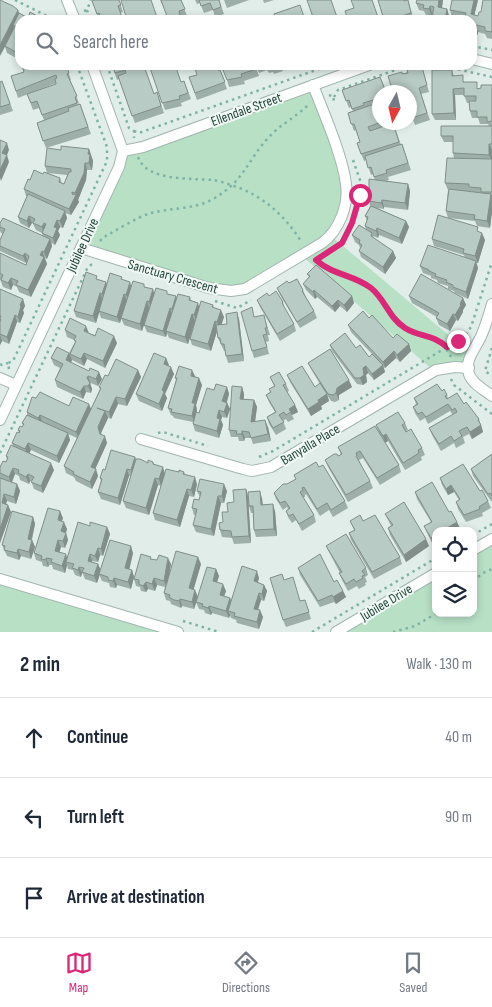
<!DOCTYPE html>
<html lang="en">
<head>
<meta charset="utf-8">
<style>
	body { margin:0; font-family:"Sofia Sans Condensed",sans-serif; background:#f6f6f7; color:#1f2937 }
	.controls { position:absolute; right:15px; bottom:15px; display:grid; overflow:hidden; border-radius:10px; box-shadow:0 2px 8px #0003 }
	.controls button { width:45px; height:45px; display:grid; place-items:center; padding:0; border:0; border-bottom:1px solid #e0e1e3; background:#fff; color:#1f2937; font:25px sans-serif }
	.compass { position:absolute; left:372px; top:85px; width:45px; height:45px; border-radius:50%; background:#fff; box-shadow:0 2px 8px #0003; rotate:188deg }
	.stop { position:absolute; width:15px; height:15px; margin:-11px; border:4px solid #db2777; border-radius:50%; background:#fff }
	.stop.end { background:#db2777; border-color:#fff; box-shadow:0 1px 5px #0008 }
	.list { margin:0; padding:0; list-style:none }
	h2 { display:flex; justify-content:space-between; align-items:center; height:65px; margin:0; padding:0 20px; font-size:21px }
	h2 small { font-size:16px; font-weight:400; color:#747a83 }
	.list li { display:grid; grid-template-columns:32px 1fr auto; gap:15px; align-items:center; box-sizing:border-box; height:80px; padding:0 20px; border-top:1px solid #e0e1e3 }
	.list b { display:block; font-size:19px; white-space:nowrap }
	.list em { font-size:16px; font-style:normal; color:#747a83 }
	.icon { flex:none; width:28px; height:28px; fill:none; stroke:currentColor; stroke-width:2; stroke-linecap:round; stroke-linejoin:round }
	.map { position:relative; flex:none; width:492px; height:632px; overflow:hidden }
	.search { position:absolute; background:#fff; box-shadow:0 2px 8px #0003; left:15px; right:15px; top:15px; height:55px; display:flex; align-items:center; gap:12px; box-sizing:border-box; padding:0 18px; border-radius:15px; color:#747a83; font-size:19px }
	.sheet { height:305px; background:#fff }
	nav { display:flex; justify-content:space-around; align-items:center; box-sizing:border-box; height:70px; border-top:1px solid #e0e1e3; background:#fff; font-size:14px; color:#747a83 }
	nav a { display:grid; justify-items:center; gap:2px }
	nav .on { color:#db2777 }
	.map>svg:first-child { display:block }
	.green { fill:#b7e0c5 }
	.lines { fill:none; stroke-linecap:round; stroke-linejoin:round }
	.street-casing { stroke:#a2b5b0; stroke-width:12 }
	.path { stroke:#7eb3a6; stroke-width:2.5; stroke-dasharray:2.5 4; stroke-linecap:butt }
	.street { stroke:#fff; stroke-width:10 }
	.wall { fill:#9eafa9; fill-rule:evenodd }
	.shaded-wall { fill:#818e89 }
	.building { fill:#b8cbc4; stroke:#818e89 }
	.route { stroke:#db2777; stroke-width:6 }
	.labels { text-anchor:middle; stroke-width:4; stroke-linejoin:round; paint-order:stroke }
	.street-label { font-size:14px; fill:#1f3f38; stroke:#f1f9f5 }
</style>
</head>
<body>
<div class="map">
<svg width="492" height="632" viewBox="0 0 492 632">
	<rect width="100%" height="100%" fill="#e0ede8"/>
	<!-- green -->
	<g class="green">
		<path d="M313,85L347,185L331,236L471,354L469,363L434,371L302,256L231,291L81,248L123,151Z"/>
		<path d="M492,539V632H336L436,573V613H473V550Z"/>
		<path d="M0,579L178,632H0Z"/>
	</g>
	<g class="lines">
		<defs>
			<g id="street">
				<path d="M67,0L75,20"/>
				<path d="M472,59L492,64"/>
				<path d="M123,151L143,147L369,65"/>
				<path d="M81,248L209,288L231,291L245,289L322,243C339,231 349,205 346,184C342,154 324,114 313,85"/>
				<path d="M492,304C489,314 486,325 482,334C477,347 464,359 469,374C472,384 485,390 492,396"/>
				<path d="M0,378L16,385"/>
				<path d="M0,420L119,167L123,151L92,65"/>
				<path d="M141,439L243,469L252,471L271,467L436,370L455,367L469,368"/>
				<path d="M473,550L492,539"/>
				<path d="M0,579L178,632"/>
				<path d="M336,632L436,573"/>
			</g>
		</defs>
		<!-- street casing -->
		<use href="#street" class="street-casing"/>
		<!-- path -->
		<g class="path">
			<path d="M15,0L55,20"/>
			<path d="M87,10L90,20"/>
			<path d="M84,11L87,10L91,0"/>
			<path d="M472,46L492,50"/>
			<path d="M107,65L129,128L134,131V138"/>
			<path d="M439,65L492,77"/>
			<path d="M329,95L334,97L333,103"/>
			<path d="M334,97L338,90L410,65"/>
			<path d="M134,131L139,133L330,65"/>
			<path d="M138,157C147,182 192,178 213,180C219,181 225,183 231,185C261,194 286,216 302,243"/>
			<path d="M353,160L361,183L356,210"/>
			<path d="M100,241L104,237C119,229 135,218 151,213C170,208 195,209 211,200C245,182 246,161 270,136C281,124 296,117 308,105"/>
			<path d="M333,250L342,243L348,232"/>
			<path d="M316,260C333,275 349,274 367,285C384,296 388,317 405,328C424,340 439,332 451,357"/>
			<path d="M215,301L237,308L251,300"/>
			<path d="M492,348L485,371L492,376"/>
			<path d="M0,364L2,365L8,363"/>
			<path d="M9,369L8,363L13,361L107,161V147L77,65"/>
			<path d="M451,379L454,385L492,414"/>
			<path d="M158,433L163,432L208,446"/>
			<path d="M0,453L87,269L91,265L90,262"/>
			<path d="M259,457L273,451L464,337L471,327L492,262"/>
			<path d="M473,535L492,524"/>
			<path d="M473,581L483,573L492,569"/>
			<path d="M183,621L219,632"/>
			<path d="M312,632L436,558"/>
			<path d="M393,632L415,626L437,613"/>
		</g>
		<!-- street -->
		<use href="#street" class="street"/>
	</g>
	<!-- wall -->
	<g class="wall">
		<path d="M119,0L123,12L120,13L123,20H99L92,1Z"/>
		<path d="M160,0H181L187,16L181,18L182,20H169Z"/>
		<path d="M195,0H219L224,14L215,17L213,10L204,13L200,3L197,4Z"/>
		<path d="M224,0H249L227,8Z"/>
		<path d="M263,0H274L264,3Z"/>
		<path d="M378,0H404L405,1L408,0L414,20H384Z"/>
		<path d="M417,0H443L442,8L447,9L449,16L448,20H432V18L433,13L432,16L426,15L424,11L419,10L416,3Z"/>
		<path d="M478,0L474,15L478,16L492,0V39L487,38L485,34L478,32V35L472,34V20H464L452,17L450,10Z"/>
		<path d="M18,10L19,13L28,18H41L20,20V60L7,53L5,47L0,56Z"/>
		<path d="M66,65L71,80H70L79,103L77,104L78,105L80,104L91,134L46,148L37,123L44,120L39,108L33,110L27,94L56,84V83L18,98L11,76Z"/>
		<path d="M112,65H140L154,93L157,92L164,113L135,123L119,79L117,80Z"/>
		<path d="M149,65L181,82L184,81L191,99L181,103L182,106L165,110Z"/>
		<path d="M255,65L259,76L244,81L245,84L229,87L227,80Z"/>
		<path d="M256,65H287V66L282,68L283,71L274,74L273,72L269,73L267,70L259,73Z"/>
		<path d="M422,67L429,92L421,94L430,120L415,125L412,117L410,118V92H394L388,76L402,74Z"/>
		<path d="M220,70L227,89L197,100L189,77Z"/>
		<path d="M452,70L454,76L465,82L479,89L492,85V212L490,228L477,226L475,221L448,218L446,211L448,190L445,183L454,158L453,153V142H444L441,136L489,126L488,124H480L478,118H472L470,111L469,103H467L464,95H455L456,120H435L432,114Z"/>
		<path d="M2,81L13,111L0,115V82Z"/>
		<path d="M342,90L380,92V122H393L401,145L402,144L411,170L388,177L389,180L386,181L408,184L410,191L408,210L384,207V209L377,208L406,221L409,227L402,244L379,235L378,238L373,236L374,238L393,251L396,258L385,274L361,257L359,251L360,248L359,245L355,242L352,235L366,229L365,226L367,221L365,216L370,206L369,201L375,180L373,174L371,175L366,160L364,161L357,143L360,142L356,130L354,131L348,113L353,111L351,107L349,108Z"/>
		<path d="M89,149L93,161L92,170H87L86,180L78,200L79,202L71,215L65,213L67,218L63,228L60,227L58,231L60,235L55,245L51,243L52,246L47,259L45,258L47,264L31,297L19,292L17,287L13,285L11,290L3,287L0,279V253L26,265L27,260L26,263L0,251V240L3,234L1,233L0,231V223L43,236L42,233L36,230L33,224L32,223L29,228L20,223L18,217L27,196H26L24,189L30,180L47,173L45,166L61,150ZM47,173L67,175L64,184L62,183L60,178Z"/>
		<path d="M480,232L485,240L478,263H476L478,268L468,299L455,293L454,291L448,289V286L438,283L437,280L431,278V276L423,273L420,266L465,258L464,255L434,246L432,239Z"/>
		<path d="M307,274L352,296L354,303L347,312L340,306L335,312L317,297L315,299L306,290L303,284L309,277Z"/>
		<path d="M98,279L107,284L123,280L131,286L146,287L154,293L169,294L176,296L177,299L190,297L191,300L199,307L213,305L214,308L224,317L221,325L227,324L239,319L244,361L228,363L226,356L225,351H224L218,338L217,331L211,351L192,345L190,339L195,321L188,344L169,338L167,333L166,337L147,332L144,325L150,308L142,331L124,325L121,318L120,323L101,318L99,312L96,323L76,317L74,311Z"/>
		<path d="M289,283L303,290L306,297L314,311L317,318L300,328L280,295L277,288Z"/>
		<path d="M0,289L23,299L25,306L23,310L24,313L20,323L17,322L9,344L2,341L0,345Z"/>
		<path d="M269,296L283,302L285,309L294,324L296,331L280,341L260,307L257,300Z"/>
		<path d="M409,296L463,298L466,305L463,310V312L458,321L456,320L450,331L439,325L436,318L437,317L412,303Z"/>
		<path d="M255,317L266,322L270,335H268L269,341L266,342L269,354L254,358L252,351Z"/>
		<path d="M369,318L393,338L409,344L411,351L400,362L396,358L385,368L383,366L385,372L374,380L368,373L366,375L367,382L363,385L357,384L332,351L330,345L356,348L369,357L372,354L351,332L348,325Z"/>
		<path d="M65,330L89,333L117,343L105,368L87,359L84,366L72,360L71,362L102,379L98,386L91,383L90,384L92,389L91,393L86,392L83,399L57,387L55,380L60,368L54,365L51,358L69,353L75,342L74,340L67,337Z"/>
		<path d="M166,358L168,366L174,374L165,394L167,398L162,411L139,401L136,394Z"/>
		<path d="M308,363L352,387L339,395V400L335,402L331,401L327,395L329,401L321,406L322,409L311,416L290,382L287,375L315,387L320,384L311,369Z"/>
		<path d="M138,370L141,377L127,406L118,404L111,419L107,417L108,418L101,433L107,443L95,469L98,476L92,489L76,481L74,477L66,473L64,466L77,438L68,434L70,440L59,463L31,450L29,453L54,470L43,493L34,489L31,481H30L29,484L20,480L19,476L15,474L12,482L17,484L20,491L16,504L7,501L6,505H8L11,512L0,543V467L6,462L7,459L6,456L13,446L12,443L19,433L18,430L23,426L22,423L27,415V412L36,398L69,406L91,409L100,389L99,387L108,376Z"/>
		<path d="M195,376L202,385L196,405L197,410V412L199,413L214,390L227,387L229,394L227,402L230,409L227,418L222,417L221,420L223,425L219,438L195,431L193,424V422L174,418L173,416L171,415L168,408L176,380L175,378Z"/>
		<path d="M270,377L286,384L289,391L287,392L295,405L298,412L292,415L294,419L288,422L286,419L283,421L286,429L276,435L269,424L267,417L275,412L269,402L266,395L270,392L269,389L274,386Z"/>
		<path d="M242,387L244,394V399L254,400L257,407L255,422L268,427L271,441L253,444L251,438H245L244,441H239L238,437H231L229,430Z"/>
		<path d="M442,391L447,395L448,399L464,404L479,419L483,432L472,439L469,434L463,437L465,443L456,448L454,443L441,451L432,435L429,428L453,415L450,411L428,424L425,418L420,421L415,413L413,407L416,404L414,398Z"/>
		<path d="M405,423L408,430L406,431L422,448L425,455L421,457L422,460L405,470L388,441L385,443L399,465L401,472L380,485L363,458L359,460L360,463L370,481L373,488L348,502L328,467L325,460L341,455L338,447L379,432L376,425Z"/>
		<path d="M492,454V501H491L473,476L471,469Z"/>
		<path d="M135,457L136,460L148,463L153,462L154,464L165,474L184,472L185,474L197,484L194,497L189,496L180,527L155,520L153,513L161,486L158,485L149,515L126,508L123,501L131,476H129L120,505L101,499L98,492L101,481L100,478L105,470Z"/>
		<path d="M319,467L345,501L348,508L333,517L329,510L320,516L306,494L305,495V497L303,498L314,515L316,522L302,531L296,520L292,523L288,517L286,511L288,509L287,507L283,510L276,499L274,493L296,479L294,475Z"/>
		<path d="M440,478L480,491L488,501L491,508L482,513L483,516L466,522L458,509L456,502L459,500L454,492L448,495L442,485Z"/>
		<path d="M246,489L248,496L251,543L234,544L232,538L222,537L220,530L228,512Z"/>
		<path d="M197,491H227L224,503H221L214,536L196,532L193,525L196,515H194L192,508L199,500L200,497Z"/>
		<path d="M415,492L460,528L436,531V543L433,545L427,533L424,526L431,522L417,499Z"/>
		<path d="M262,498L263,505L275,511L277,536L256,537L254,530L253,513H251L249,506Z"/>
		<path d="M385,514L429,546L406,562L390,535L388,528L391,526Z"/>
		<path d="M33,517L35,524L32,540L35,547L31,559L21,556L19,560L7,556L2,545Z"/>
		<path d="M63,518L62,521L67,529L66,533L68,540L65,548L61,547L59,552L67,557L90,526L107,527L110,534L103,556L100,555L98,562L92,561V562L98,564L101,571L97,583L85,579L83,574L82,573L81,577L75,575L73,570L68,569L67,565L65,573L53,569L52,565H49L48,567L43,566L42,562L36,560L34,553Z"/>
		<path d="M350,521H363L400,557L402,564L374,579L351,540L349,533L354,530Z"/>
		<path d="M326,546L366,568L368,575L365,577L367,582L365,583L366,585L359,589L357,586L348,591L342,580L339,573H340L329,552Z"/>
		<path d="M133,553L129,569L132,570L134,577L131,589L117,585L116,588L110,587L109,583L102,581L99,574Z"/>
		<path d="M152,559L171,564L169,574L201,564L193,590L198,597L194,609L182,606L181,608L171,604L170,601L166,600L164,593L165,587L157,585L155,591L148,589L146,592L141,591L140,587L136,586L134,579Z"/>
		<path d="M298,568L334,582L343,591L346,597L336,604L334,602L320,607L300,575Z"/>
		<path d="M216,569L219,576L217,582L226,591L224,596L230,598L231,602L259,578L258,582L264,585L267,591L264,601L261,600L258,610L263,617L259,629L237,623L236,620L231,618L230,615L229,618L212,613L211,615L205,613L204,610L199,609L196,602Z"/>
		<path d="M284,579L300,601L305,600L311,619L286,627L283,620Z"/>
	</g>
	<!-- shaded-wall -->
	<g class="shaded-wall">
		<path d="M439,0H443L441,14L438,7Z"/>
		<path d="M474,0H478L473,21L471,14Z"/>
		<path d="M430,6L432,13V16L429,9Z"/>
		<path d="M447,9L449,16L448,20H445Z"/>
		<path d="M18,10L20,16L13,25L14,28L0,56V45Z"/>
		<path d="M476,25L478,32V35L475,28Z"/>
		<path d="M453,89L455,95L456,120L454,113Z"/>
		<path d="M7,143L9,150L5,160L2,153Z"/>
		<path d="M489,144L492,150V162L489,155Z"/>
		<path d="M89,149L93,161L92,170L89,163L88,154Z"/>
		<path d="M7,155L9,162L1,181L0,178V170Z"/>
		<path d="M85,163L87,170L86,180L78,200L79,202L71,215L69,209L72,194V192L75,198L76,196L75,193Z"/>
		<path d="M408,184L410,191L408,210L405,203Z"/>
		<path d="M491,194L492,196V212L490,228L487,221Z"/>
		<path d="M382,200L384,207V209L381,203Z"/>
		<path d="M65,211L67,218L63,228L60,221Z"/>
		<path d="M29,216L32,223L29,228L27,221Z"/>
		<path d="M57,220L60,227L58,231L60,235L55,245L53,238L54,227Z"/>
		<path d="M406,221L409,227L402,244L399,238Z"/>
		<path d="M44,223L46,229L44,234L42,227Z"/>
		<path d="M377,228L379,235L378,238L376,231Z"/>
		<path d="M482,233L485,240L478,263L475,256Z"/>
		<path d="M50,239L52,246L47,259L44,252Z"/>
		<path d="M42,251L47,264L31,297L28,290Z"/>
		<path d="M393,251L396,258L385,274L383,267Z"/>
		<path d="M25,253L27,260L26,263L23,256Z"/>
		<path d="M476,261L478,268L468,299L466,292Z"/>
		<path d="M11,278L13,285L11,290L8,283Z"/>
		<path d="M106,282L108,289L105,300L102,294Z"/>
		<path d="M130,282L132,289L129,301L126,295Z"/>
		<path d="M153,289L155,296L151,309L149,302Z"/>
		<path d="M314,290L317,297L315,299L313,292Z"/>
		<path d="M100,293L103,300L96,323L93,316Z"/>
		<path d="M124,294L127,301L120,323L117,317Z"/>
		<path d="M176,296L178,303L174,315L172,309Z"/>
		<path d="M352,296L354,303L347,312L344,305Z"/>
		<path d="M463,298L466,305L463,310V312L458,321L455,315Z"/>
		<path d="M23,299L25,306L23,310L24,313L20,323L18,317L20,305Z"/>
		<path d="M338,300L340,306L335,312L332,306Z"/>
		<path d="M147,301L149,308L142,331L140,324Z"/>
		<path d="M198,303L200,309L197,322L194,315Z"/>
		<path d="M170,308L172,315L166,331L167,333L166,337L163,331Z"/>
		<path d="M221,310L224,317L220,329L217,322Z"/>
		<path d="M237,312L239,319L244,361L242,354Z"/>
		<path d="M192,314L195,321L188,344L185,337Z"/>
		<path d="M453,314L456,320L450,331L447,324Z"/>
		<path d="M15,315L17,322L9,344L7,337Z"/>
		<path d="M215,321L218,328L211,351L208,344Z"/>
		<path d="M86,326L89,333L84,331Z"/>
		<path d="M0,335L2,341L0,345Z"/>
		<path d="M114,336L117,343L105,368L103,361Z"/>
		<path d="M409,344L411,351L400,362L397,355Z"/>
		<path d="M394,351L396,358L385,368L383,362Z"/>
		<path d="M69,353L72,360L69,367L66,360Z"/>
		<path d="M84,353L87,359L84,366L81,359Z"/>
		<path d="M166,358L169,365L166,371L164,364Z"/>
		<path d="M383,365L385,372L374,380L372,374Z"/>
		<path d="M366,366L368,373L366,375L367,382L363,385L360,378L363,368Z"/>
		<path d="M171,367L174,374L165,394L167,398L162,411L159,404L162,390Z"/>
		<path d="M138,370L141,377L127,406L125,399Z"/>
		<path d="M192,370L195,376L193,383L191,376Z"/>
		<path d="M99,372L102,379L98,386L96,379Z"/>
		<path d="M88,376L92,389L91,393L88,386L87,378Z"/>
		<path d="M199,378L202,385L196,405L197,410L194,422L192,416V403Z"/>
		<path d="M349,380L352,387L339,395V400L336,393L337,388Z"/>
		<path d="M84,386L86,392L83,399L80,392Z"/>
		<path d="M227,387L229,394L225,408L222,401Z"/>
		<path d="M242,387L244,394L243,406L240,399Z"/>
		<path d="M327,394L329,401L321,406L322,409L311,416L308,409L318,400Z"/>
		<path d="M116,397L118,404L111,419L109,412Z"/>
		<path d="M254,400L257,407L254,429L251,422Z"/>
		<path d="M227,403L230,409L227,418L224,412Z"/>
		<path d="M89,404L92,411L79,439L76,432Z"/>
		<path d="M295,405L298,412L292,415L289,409Z"/>
		<path d="M219,410L222,417L221,420L223,425L219,438L217,431V418Z"/>
		<path d="M105,411L108,418L101,433L103,441L105,436L107,443L93,474L91,467L98,427Z"/>
		<path d="M40,415L42,422L41,425L38,418Z"/>
		<path d="M265,420L268,427L271,441L268,434Z"/>
		<path d="M481,425L483,432L472,439L470,432Z"/>
		<path d="M242,431L245,438L244,441L242,434Z"/>
		<path d="M68,433L70,440L59,463L57,456Z"/>
		<path d="M386,434L388,441L385,443L383,436Z"/>
		<path d="M28,443L31,450L28,456L25,449Z"/>
		<path d="M135,457L137,464L133,477L131,470Z"/>
		<path d="M51,463L54,470L43,493L41,486Z"/>
		<path d="M163,467L165,474L161,486L159,479Z"/>
		<path d="M13,468L15,474L11,484L9,477Z"/>
		<path d="M96,469L98,476L92,489L90,482Z"/>
		<path d="M127,469L129,476L120,505L118,498Z"/>
		<path d="M28,474L30,481L29,484L26,477Z"/>
		<path d="M195,477L197,484L194,497L191,490Z"/>
		<path d="M155,478L158,485L149,515L146,508Z"/>
		<path d="M17,484L20,491L16,504L14,497Z"/>
		<path d="M224,484L227,491L224,503L222,496Z"/>
		<path d="M451,485L454,492L448,495L446,489Z"/>
		<path d="M187,489L189,496L180,527L177,520Z"/>
		<path d="M246,489L248,496L251,543L249,536Z"/>
		<path d="M260,491L262,498L263,512L261,505Z"/>
		<path d="M4,494L7,501L4,510L2,503Z"/>
		<path d="M218,496L221,503L214,536L211,529Z"/>
		<path d="M273,504L275,511L277,536L274,529Z"/>
		<path d="M8,505L11,512L0,543V529Z"/>
		<path d="M60,511L63,518L60,527L58,520Z"/>
		<path d="M33,517L35,524L30,546L28,539Z"/>
		<path d="M64,522L67,529L64,538L61,531Z"/>
		<path d="M457,522L460,528L456,531H442Z"/>
		<path d="M107,527L110,534L103,556L101,549Z"/>
		<path d="M66,533L68,540L65,548L63,541Z"/>
		<path d="M436,535V543L433,545L431,538Z"/>
		<path d="M426,539L429,546L406,562L404,555Z"/>
		<path d="M32,540L35,547L31,559L29,552Z"/>
		<path d="M58,540L61,547L58,557L55,551Z"/>
		<path d="M131,546L133,553L128,575L125,568Z"/>
		<path d="M98,548L100,555L98,562L95,556Z"/>
		<path d="M18,549L21,556L19,560L17,553Z"/>
		<path d="M66,554L68,561L66,562L67,565L65,573L62,566Z"/>
		<path d="M90,554L92,561L90,568L88,561Z"/>
		<path d="M198,557L201,564L192,595L189,588Z"/>
		<path d="M46,558L49,565L48,567L46,560Z"/>
		<path d="M168,558L171,564L167,588L164,581Z"/>
		<path d="M98,564L101,571L97,583L94,576Z"/>
		<path d="M79,567L82,573L81,577L78,570Z"/>
		<path d="M216,569L219,576L215,588L213,581Z"/>
		<path d="M132,570L134,577L131,589L128,582Z"/>
		<path d="M257,571L259,578L256,588L254,581Z"/>
		<path d="M114,578L117,585L116,588L113,581Z"/>
		<path d="M154,578L157,585L155,591L152,584Z"/>
		<path d="M146,582L148,589L146,592L143,586Z"/>
		<path d="M223,584L226,591L222,602L220,595Z"/>
		<path d="M264,585L267,591L264,601L262,594Z"/>
		<path d="M195,590L198,597L194,609L192,602Z"/>
		<path d="M343,591L346,597L336,604L333,597Z"/>
		<path d="M259,593L261,600L256,615L254,609Z"/>
		<path d="M230,598L233,605L228,611L230,615L229,618L226,611Z"/>
		<path d="M180,599L182,606L181,608L179,601Z"/>
		<path d="M209,606L212,613L211,615L208,608Z"/>
		<path d="M260,610L263,617L259,629L257,622Z"/>
	</g>
	<!-- building -->
	<g class="building">
		<path d="M0,0L13,6L18,10L0,45Z"/>
		<path d="M95,0H119L121,5L118,6L123,20H102L99,13L97,14L92,1Z"/>
		<path d="M121,0H151L158,20H127Z"/>
		<path d="M161,0H181L185,9L179,11L180,15L168,19Z"/>
		<path d="M199,0H219L221,7L213,10L210,3L201,6Z"/>
		<path d="M307,0H331L338,20H314Z"/>
		<path d="M351,0H372L379,20H348L345,11L354,8Z"/>
		<path d="M378,0H404V1L408,0L411,13L402,16V19L393,20H384Z"/>
		<path d="M417,0H439L438,7L447,9L445,20L432,18L434,7L430,6L429,9L423,8L424,5L416,3Z"/>
		<path d="M452,0H474L471,14L478,16L479,12H481L483,0H492V32L485,31V27L476,25L475,28L472,27V20H464L466,13L450,10Z"/>
		<path d="M300,5L305,20H277L274,14Z"/>
		<path d="M30,12L41,18L40,20H20V52L19,54L5,46L15,26L13,25L19,13L28,18Z"/>
		<path d="M22,65H66L69,73L67,74L77,96L75,97L77,103L42,115L37,101L31,103L27,94L56,84L55,79L57,78L56,75L16,91L11,76L24,72Z"/>
		<path d="M112,65H140V68L144,66L154,94L157,92L161,106L132,116L118,76L126,73L125,70L115,73Z"/>
		<path d="M149,65H175L181,82L184,81L188,93L179,96L180,99L162,103Z"/>
		<path d="M194,65H216L218,70H220L225,82L195,93L189,77L197,75Z"/>
		<path d="M221,65H255L256,69L241,74L242,77L227,80Z"/>
		<path d="M271,65H278L272,67Z"/>
		<path d="M422,67L427,85L419,88L427,113L412,118L410,110V92H401L399,87L392,89L388,76L402,72V74L408,73L407,70Z"/>
		<path d="M432,70H452V76L463,75V82H477V89L481,88V85H492V121L487,122V117H477V111H470L469,101H476V96H464V88L453,89L454,113L432,114Z"/>
		<path d="M380,77L386,92H380V98L363,103L364,105L352,109L349,100L346,101L342,90Z"/>
		<path d="M2,81L10,104L0,107V82Z"/>
		<path d="M380,102V122H381L368,127L370,131L393,123L399,142L361,154L357,143L360,142L354,124H351L348,113Z"/>
		<path d="M80,104L88,127L43,141L37,123L69,111L68,108Z"/>
		<path d="M441,126H492V144H489V155L453,153V136H441Z"/>
		<path d="M0,140L7,143L2,153L7,155L0,170Z"/>
		<path d="M402,144L408,163L386,170L387,173L374,177L371,167L368,168L365,156Z"/>
		<path d="M61,146L89,149L88,154H90L89,163H85L84,173L75,193L72,192V194L76,195L69,209L24,189L28,179L30,180L34,170L43,174L44,172L60,178L59,182L64,184L69,172H71V169L45,166L47,148L61,150Z"/>
		<path d="M447,158L492,159V192H481V188L469,187V184L445,183Z"/>
		<path d="M369,179L408,184L405,203L382,200L381,203L369,201Z"/>
		<path d="M449,189L491,194L487,221L474,219L475,215L446,211Z"/>
		<path d="M28,194L65,211L60,221L57,220L54,227L57,228L53,238L42,233L46,224L44,223L42,227L33,223L35,219L29,216L27,221L18,217Z"/>
		<path d="M371,206L406,221L399,238L377,228L376,231L365,226L368,217L365,216Z"/>
		<path d="M438,215L478,227L477,231L482,233L475,256L463,253L464,249L432,239Z"/>
		<path d="M3,218L50,239L44,252L42,251L40,255L44,257L28,290L16,285L18,281L11,278L8,283L1,280L3,275L0,273V253L26,265L29,256L25,253L23,256L0,246V240L5,229L0,227V223Z"/>
		<path d="M359,225L372,233L371,236L393,251L383,267L359,251L362,245L359,243L360,240L352,235Z"/>
		<path d="M428,245L476,261L466,292L453,287V285L446,282L447,280L435,276L436,274L429,271V270L420,266Z"/>
		<path d="M316,265L352,296L344,305L338,300L332,306L314,290L313,292L303,284L310,276L307,274Z"/>
		<path d="M86,272L97,276L96,279L106,282L102,294L100,293L93,316L74,311Z"/>
		<path d="M110,273L122,277L121,279L130,282L126,295L124,294L117,317L99,311Z"/>
		<path d="M421,274L463,298L460,304L461,305L455,315L453,314L447,324L436,318L439,313L409,296Z"/>
		<path d="M297,279L303,290L302,291L314,311L297,322L277,288L287,281L289,283Z"/>
		<path d="M133,281L144,284V287L153,289L149,302L147,301L140,324L121,318Z"/>
		<path d="M156,288L167,291V294L176,296L172,309L170,308L163,331L144,325Z"/>
		<path d="M0,289L23,299L20,305L21,306L18,317L15,315L7,337L0,334V322L1,320L0,318L1,316H0Z"/>
		<path d="M276,291L283,302L282,303L294,324L277,334L257,300L267,293L269,296Z"/>
		<path d="M178,294L190,297L189,300L198,303L194,315L192,314L185,337L166,331Z"/>
		<path d="M201,301L213,305L212,307L221,310L217,322L215,321L208,344L190,339Z"/>
		<path d="M252,307L254,317L264,315L267,328H265L267,334L263,335L267,347L252,351L241,312Z"/>
		<path d="M363,311L369,318L372,315L393,338L397,334L409,344L397,355L394,351L383,362L348,325Z"/>
		<path d="M237,312L242,354L226,356L224,344H221L220,338H218L216,325L227,324L226,314Z"/>
		<path d="M70,318L86,326L84,331L95,336L98,328L114,336L103,361L84,353L81,359L70,354L76,341L74,340L76,336L65,330Z"/>
		<path d="M345,333L356,348L360,345L369,357L372,354L383,365L372,374L366,366L363,368L364,375L360,378H355L330,345Z"/>
		<path d="M57,347L69,353L66,360L89,371L90,368L99,372L96,379L88,376L87,378L90,383L88,386H84L80,392L55,380L63,364L51,358Z"/>
		<path d="M330,349L349,380L337,388L336,393L333,395L328,394L308,363Z"/>
		<path d="M154,353L166,358L164,364L171,367L162,390L164,392L159,404L136,394Z"/>
		<path d="M116,359L138,370L125,399L116,397L109,412L97,408L105,411L98,427L100,434L105,436L91,467L96,469L90,482L73,474L74,472L64,466L101,388L99,387L105,375L108,376Z"/>
		<path d="M179,366L192,370L191,376L199,378L192,403H195L192,416L171,412L172,409L168,408L177,378H175Z"/>
		<path d="M302,366L315,387L320,383L327,394L318,400L319,402L308,409L287,375Z"/>
		<path d="M279,372L286,384L283,385L295,405L289,409L291,412L286,415L284,412L279,415L284,422L273,428L267,417L276,412L266,395L271,392L269,389L275,386L270,377Z"/>
		<path d="M216,384L227,387L222,401L227,403L224,412L219,410L217,418L220,419L217,431L193,424L196,412L199,413L207,388L214,390Z"/>
		<path d="M437,384L442,391L444,389L447,395L445,396L447,399L457,393L464,404L466,402L479,419L478,420L481,425L470,432L467,427L459,431L462,436L454,441L451,436L439,444L429,428L457,412L455,408L452,410L448,404L426,417L422,412L418,414L413,407L418,404L414,398Z"/>
		<path d="M232,386L242,387L240,399L254,400L251,422L265,420L268,434L251,438L249,432L242,431V434H236L237,431L229,430Z"/>
		<path d="M40,392L69,406L73,397L89,404L76,432L40,415L38,418L27,412L32,397L36,398Z"/>
		<path d="M398,412L405,423L402,425L406,432L411,429L422,448L418,450L419,453L403,463L386,434L383,436L376,425Z"/>
		<path d="M27,415L68,433L57,456L28,443L25,449L12,443L17,432L19,433L20,431L18,430L20,426L22,427L24,424L22,423Z"/>
		<path d="M375,426L399,465L377,478L360,451L356,453L357,456H356L370,481L346,495L325,460L334,454H337L338,456L342,454L338,447Z"/>
		<path d="M11,445L51,463L41,486L31,482L34,477L28,474L26,477L18,473L19,470L13,468L9,477L0,473V467L3,461L6,462L8,457L6,456Z"/>
		<path d="M111,450L135,457L131,470L127,469L118,498L98,492L102,479L100,478L103,469L105,470Z"/>
		<path d="M492,454V496L490,493L488,494L471,469Z"/>
		<path d="M136,459H140L148,463V460L153,462V464L163,467L159,479L155,478L146,508L123,501Z"/>
		<path d="M316,462L319,467L323,465L345,501L331,510L327,503L317,509L304,487L302,488L303,490L300,492L314,515L299,524L293,514L289,516L286,511L290,508L285,501L280,503L274,493L283,484H287L296,479L294,475Z"/>
		<path d="M463,464L480,491L482,490L488,501L479,507L480,509L464,515L456,502L460,499L451,485L446,489L440,478Z"/>
		<path d="M166,469L179,472V470L184,472L183,474L195,477L191,490L187,489L177,520L153,513Z"/>
		<path d="M0,478L17,484L14,497L4,494L2,503L8,505L0,529Z"/>
		<path d="M200,479L224,484L222,496H218L211,529L193,525L197,509L192,508L194,499L199,500L201,492L197,491Z"/>
		<path d="M432,482L449,512L451,511L457,522L442,531H436V535L431,538L424,526L432,522L415,492Z"/>
		<path d="M246,489L249,536L232,537L231,531L220,530L219,523L223,522L222,512H228L227,503L234,502L233,490Z"/>
		<path d="M260,491L261,505L273,504L274,529L254,530L253,506H249L248,492Z"/>
		<path d="M404,502L426,539L404,555L388,528L393,525L385,514Z"/>
		<path d="M48,508L60,511L58,520L64,522L61,531L66,533L63,541L58,540L55,551L66,554L62,566L51,562L52,559L46,558V560L41,559L42,556L34,553Z"/>
		<path d="M12,511L33,517L28,539L32,540L29,552L18,549L17,553L4,550L5,546L2,545Z"/>
		<path d="M360,515L363,521L375,515L400,557L372,572L349,533L355,530L350,521Z"/>
		<path d="M78,522L90,526V522L107,527L101,549L98,548L95,556L90,554L88,561L98,564L94,576L82,572L84,568L79,567L78,570L72,568L74,564L66,562Z"/>
		<path d="M346,534L366,568L362,571L365,575L362,576L363,578L356,582L354,579L346,584L339,573L342,572L326,546Z"/>
		<path d="M110,540L131,546L125,568L132,570L128,582L114,578L113,581L108,580V577L99,574Z"/>
		<path d="M176,551L198,557L189,588L195,590L192,602L180,599L179,601L174,600L169,597L170,595L164,593Z"/>
		<path d="M141,554L151,557L150,559L157,560L159,555L168,558L164,581L154,578L152,584L146,582L143,586L139,584V580L134,579Z"/>
		<path d="M320,554L334,582L337,580L343,591L333,597L332,595L318,601L298,568Z"/>
		<path d="M242,566L257,571L254,581L264,585L262,594L259,593L254,609L260,610L257,622L234,616L235,613L228,611Z"/>
		<path d="M207,567L216,569L213,581L223,584L220,595L230,598L226,611L209,606L208,608L202,606L203,604L196,602Z"/>
		<path d="M282,574L284,580L293,577L300,601L305,600L309,612L283,620L270,578Z"/>
	</g>
	<g class="lines">
		<!-- route -->
		<path class="route" d="M360,195L352,223L342,243L316,260C334,276 353,274 371,288C385,299 389,318 405,328C421,338 431,333 447,347L458,341"/>
	</g>
	<g class="labels">
		<!-- street labels -->
		<g class="street-label">
			<text transform="translate(246 109) rotate(-20)" y="5">Ellendale Street</text>
			<text transform="translate(82 245) rotate(-65)" y="5">Jubilee Drive</text>
			<text transform="translate(173 276) rotate(16)" y="5">Sanctuary Crescent</text>
			<text transform="translate(310 444) rotate(-31)" y="5">Banyalla Place</text>
			<text transform="translate(386 602) rotate(-31)" y="5">Jubilee Drive</text>
		</g>
	</g>
</svg>
<div class="controls">
<button><svg class="icon" aria-label="locate" viewBox="0 0 24 24"><circle cx="12" cy="12" r="6"/><path d="M12 2v4M12 18v4M2 12h4M18 12h4"/></svg></button>
<button><svg class="icon" aria-label="layers" viewBox="0 0 24 24"><path d="M12 4l9 5-9 5-9-5zM3 14l9 5 9-5"/></svg></button>
</div>
<svg class="compass" viewBox="-18 -18 36 36"><path d="M0-13l5 13h-10z" fill="#e53935"/><path d="M0 13l5-13h-10z" fill="#747a83"/></svg>
<div class="stop" style="left:360px;top:195px"></div>
<div class="stop end" style="left:458px;top:341px"></div>
<div class="search"><svg class="icon" aria-label="search" viewBox="0 0 24 24"><circle cx="10" cy="10" r="6"/><path d="M15 15l6 6"/></svg>Search here</div>
</div>
<section class="sheet">
<h2>2 min<small>Walk · 130 m</small></h2>
<ul class="list">
<li><svg class="icon" aria-label="ahead" viewBox="0 0 24 24"><path d="M12 20V5M6 11l6-6 6 6"/></svg><div><b>Continue</b></div><em>40 m</em></li>
<li><svg class="icon" aria-label="left" viewBox="0 0 24 24"><path d="M17 20v-9H6M10 6l-5 5 5 5"/></svg><div><b>Turn left</b></div><em>90 m</em></li>
<li><svg class="icon" aria-label="arrive" viewBox="0 0 24 24"><path d="M6 21V4h12l-3 4 3 4H6"/></svg><div><b>Arrive at destination</b></div></li>
</ul>
</section>
<nav>
<a class="on"><svg class="icon" aria-label="map" viewBox="0 0 24 24"><path d="M3 6l6-2 6 2 6-2v14l-6 2-6-2-6 2zM9 4v14M15 6v14"/></svg>Map</a>
<a><svg class="icon" aria-label="directions" viewBox="0 0 24 24"><path d="M12 3l9 9-9 9-9-9zM9 14v-3h6M13 9l2 2-2 2"/></svg>Directions</a>
<a><svg class="icon" aria-label="saved" viewBox="0 0 24 24"><path d="M7 4h10v16l-5-4-5 4z"/></svg>Saved</a>
</nav>
</body>
</html>
